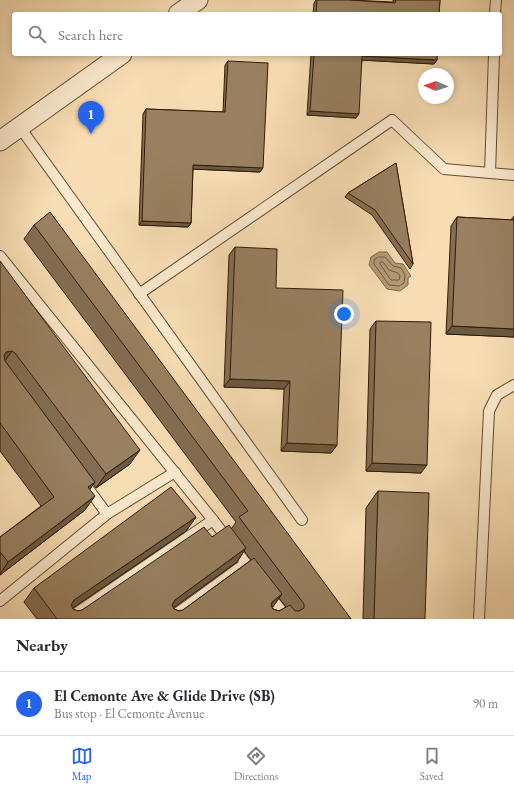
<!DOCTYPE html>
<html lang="en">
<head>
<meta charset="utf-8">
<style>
	body { margin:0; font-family:"EB Garamond",serif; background:#f7f7f7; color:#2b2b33 }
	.compass { position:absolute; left:418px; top:68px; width:36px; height:36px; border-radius:50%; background:#fff; box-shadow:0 2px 6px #0003; rotate:272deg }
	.you { position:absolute; left:344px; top:314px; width:14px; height:14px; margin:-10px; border:3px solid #fff; border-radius:50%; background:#1a73e8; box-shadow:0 0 0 6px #1a73e833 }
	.badge { display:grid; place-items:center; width:26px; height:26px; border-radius:50%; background:#2563eb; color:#fff; font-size:13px; font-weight:700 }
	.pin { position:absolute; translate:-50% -33px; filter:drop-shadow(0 1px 2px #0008) }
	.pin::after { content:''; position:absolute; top:21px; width:14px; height:12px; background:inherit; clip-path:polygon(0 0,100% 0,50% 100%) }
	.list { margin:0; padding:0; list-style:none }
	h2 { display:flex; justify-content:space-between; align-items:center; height:52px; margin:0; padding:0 16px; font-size:17px }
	h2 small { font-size:13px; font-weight:400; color:#7c7c81 }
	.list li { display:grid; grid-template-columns:26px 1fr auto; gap:12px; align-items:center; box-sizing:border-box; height:64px; padding:0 16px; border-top:1px solid #e1e1e2 }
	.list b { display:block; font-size:15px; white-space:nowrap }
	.list p { margin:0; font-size:13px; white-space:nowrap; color:#7c7c81 }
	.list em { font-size:13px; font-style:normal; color:#7c7c81 }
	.icon { flex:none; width:22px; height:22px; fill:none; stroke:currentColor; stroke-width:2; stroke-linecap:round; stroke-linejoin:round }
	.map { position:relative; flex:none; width:514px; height:619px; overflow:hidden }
	.search { position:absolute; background:#fff; box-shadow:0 2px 6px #0003; left:12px; right:12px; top:12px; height:44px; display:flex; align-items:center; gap:10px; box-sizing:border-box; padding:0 14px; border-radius:4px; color:#7c7c81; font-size:15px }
	.sheet { height:116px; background:#fff }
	nav { display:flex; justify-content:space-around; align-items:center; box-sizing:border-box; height:56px; border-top:1px solid #e1e1e2; background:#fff; font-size:11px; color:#7c7c81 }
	nav a { display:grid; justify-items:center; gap:2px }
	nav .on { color:#2563eb }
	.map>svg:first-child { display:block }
	.water { fill:#b49b78; stroke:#80684a }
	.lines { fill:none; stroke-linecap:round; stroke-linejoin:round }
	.shore { stroke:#725b3e; stroke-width:1 }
	.service-casing { stroke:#634c31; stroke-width:12 }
	.minor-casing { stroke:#634c31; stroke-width:21 }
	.service { stroke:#fae9ce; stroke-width:10 }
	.minor { stroke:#fae9ce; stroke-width:19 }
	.wall { fill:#836e53; stroke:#311b05; fill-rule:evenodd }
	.shaded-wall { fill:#6a5a43; stroke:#311b05 }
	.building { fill:#988060; stroke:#311b05 }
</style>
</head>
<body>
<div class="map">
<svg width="514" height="619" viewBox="0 0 514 619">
	<rect width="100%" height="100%" fill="#f8ddb4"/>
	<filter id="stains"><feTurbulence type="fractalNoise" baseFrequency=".005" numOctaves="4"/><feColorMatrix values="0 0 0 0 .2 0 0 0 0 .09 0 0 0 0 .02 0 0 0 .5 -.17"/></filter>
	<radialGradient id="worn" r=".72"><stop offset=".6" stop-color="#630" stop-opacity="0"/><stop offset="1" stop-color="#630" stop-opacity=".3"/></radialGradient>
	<!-- water -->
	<path class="water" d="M379,252H387L395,263L403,264L411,276L408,278V285L400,291L387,289L369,265L371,257Z"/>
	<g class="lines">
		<!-- shore -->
		<g class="shore">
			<path d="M379,257H385L393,266L401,268L405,275L404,283L399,286L389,285L374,264V260Z"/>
			<path d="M381,262H383L389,270L398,273L400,276L399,280H391L380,264Z"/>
		</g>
		<defs>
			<g id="service">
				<path d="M495,14L496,0"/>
				<path d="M19,126L302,520"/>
				<path d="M490,173L494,54"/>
				<path d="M0,256L213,520L68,619"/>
				<path d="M139,294L392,120L444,169L514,175"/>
				<path d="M87,487L107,514L175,472"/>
				<path d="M213,520L254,574"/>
				<path d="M267,592L288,619"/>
				<path d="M0,601L107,514"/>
				<path d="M169,619L246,563"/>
				<path d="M479,619L489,411L497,395L514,385"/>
			</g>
			<g id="minor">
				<path d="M178,14L198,0"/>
				<path d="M0,141L122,54"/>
			</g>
		</defs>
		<!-- service casing -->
		<use href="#service" class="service-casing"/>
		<!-- minor casing -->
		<use href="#minor" class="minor-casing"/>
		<!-- service -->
		<use href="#service" class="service"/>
		<!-- minor -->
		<use href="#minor" class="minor"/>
	</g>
	<!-- wall -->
	<g class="wall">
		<path d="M316,0H349L393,2V0H440L439,14H313L314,3Z"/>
		<path d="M311,54H437V60L434,64L362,60L356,118L307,115Z"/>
		<path d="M228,61L260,172L193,169L191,223L188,227L139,225L143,114L146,109L223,112L225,65Z"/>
		<path d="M396,163L413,264L410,269L372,215L345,197L348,193Z"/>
		<path d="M514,216V337L446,334L451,226L457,217L511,220Z"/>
		<path d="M34,225L351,619H37L24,602L34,588L196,517L186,531L72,608L73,609L78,611L82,610L212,537L232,528L236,522L24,239ZM244,551L251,560L183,610L179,611L174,609L173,608L237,562ZM279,598L286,607L279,611L273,609L272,608Z"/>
		<path d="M235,247L276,288L337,445L331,453L281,451L284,389L224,387L229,255Z"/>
		<path d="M0,261L130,464L96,488L93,484L90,489L85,510L0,575V537L41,506L0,451Z"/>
		<path d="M376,321L421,473L366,471L370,329Z"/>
		<path d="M378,491L425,619H363L366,508Z"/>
	</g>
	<!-- shaded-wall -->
	<g class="shaded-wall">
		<path d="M362,56L437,60L434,64L359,60Z"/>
		<path d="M310,111L359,114L356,118L307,115Z"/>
		<path d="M193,165L263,168L260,172L190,169Z"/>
		<path d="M142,221L191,223L188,227L139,225Z"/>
		<path d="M452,326L514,329V337L446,334Z"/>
		<path d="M12,351L2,365L0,360L6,352Z"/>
		<path d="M230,379L290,381L284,389L224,387Z"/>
		<path d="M287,443L337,445L331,453L281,451Z"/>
		<path d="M140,450L130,464L96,488L106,474Z"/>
		<path d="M372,463L427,465L421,473L366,471Z"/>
		<path d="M95,482L85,496L88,487Z"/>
		<path d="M95,496L85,510L0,575V574L8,562Z"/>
		<path d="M196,517L186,531L64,614L74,600Z"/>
		<path d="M246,548L237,562L165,614L175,600Z"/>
		<path d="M282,594L272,608L262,616L272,602Z"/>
	</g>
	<!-- building -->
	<g class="building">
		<path d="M317,0H349L395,3L396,0H440L439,14H316Z"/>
		<path d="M314,54H437V60L362,56L359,114L310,111Z"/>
		<path d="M228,61L268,63L263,168L193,165L191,223L142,221L146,109L225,112Z"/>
		<path d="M396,163L413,264L375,210L348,193Z"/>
		<path d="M50,212L351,619H57L34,588L171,487L196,517L74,600L71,605L73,609L78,611L82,610L204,527L212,537L229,525L246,548L175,600L172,605L174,609L179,611L183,610L254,558L282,594L272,602L271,606L273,609L279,611L290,605L295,611H299L304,608V604L239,517L248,511L34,225Z"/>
		<path d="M457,217L514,220V329L452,326Z"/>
		<path d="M235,247L277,249L276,288L343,290L337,445L287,443L290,381L230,379Z"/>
		<path d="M0,261L140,450L106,474L15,353L12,351L6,352L4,355L5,361L95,482L88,487L95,496L8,562L0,552V537L54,497L0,423Z"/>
		<path d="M376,321L431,322L427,465L372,463Z"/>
		<path d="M378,491L429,493L425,619H374Z"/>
	</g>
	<rect width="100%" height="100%" filter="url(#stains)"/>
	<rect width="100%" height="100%" fill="url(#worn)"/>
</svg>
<svg class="compass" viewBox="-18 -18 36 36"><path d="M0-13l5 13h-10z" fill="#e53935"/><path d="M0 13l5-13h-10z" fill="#7c7c81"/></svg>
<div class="you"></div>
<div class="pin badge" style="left:91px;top:134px">1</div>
<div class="search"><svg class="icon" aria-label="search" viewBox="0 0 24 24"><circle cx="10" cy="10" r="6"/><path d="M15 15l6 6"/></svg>Search here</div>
</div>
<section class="sheet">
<h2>Nearby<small></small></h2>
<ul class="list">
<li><span class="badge">1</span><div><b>El Cemonte Ave &amp; Glide Drive (SB)</b><p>Bus stop · El Cemonte Avenue</p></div><em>90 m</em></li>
</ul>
</section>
<nav>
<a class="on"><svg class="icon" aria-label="map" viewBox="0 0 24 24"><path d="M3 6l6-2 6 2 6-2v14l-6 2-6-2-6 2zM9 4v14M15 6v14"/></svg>Map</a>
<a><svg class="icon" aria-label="directions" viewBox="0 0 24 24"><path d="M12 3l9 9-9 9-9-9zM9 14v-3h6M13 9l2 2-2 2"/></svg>Directions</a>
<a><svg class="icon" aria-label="saved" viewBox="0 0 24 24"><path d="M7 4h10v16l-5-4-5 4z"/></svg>Saved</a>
</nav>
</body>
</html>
